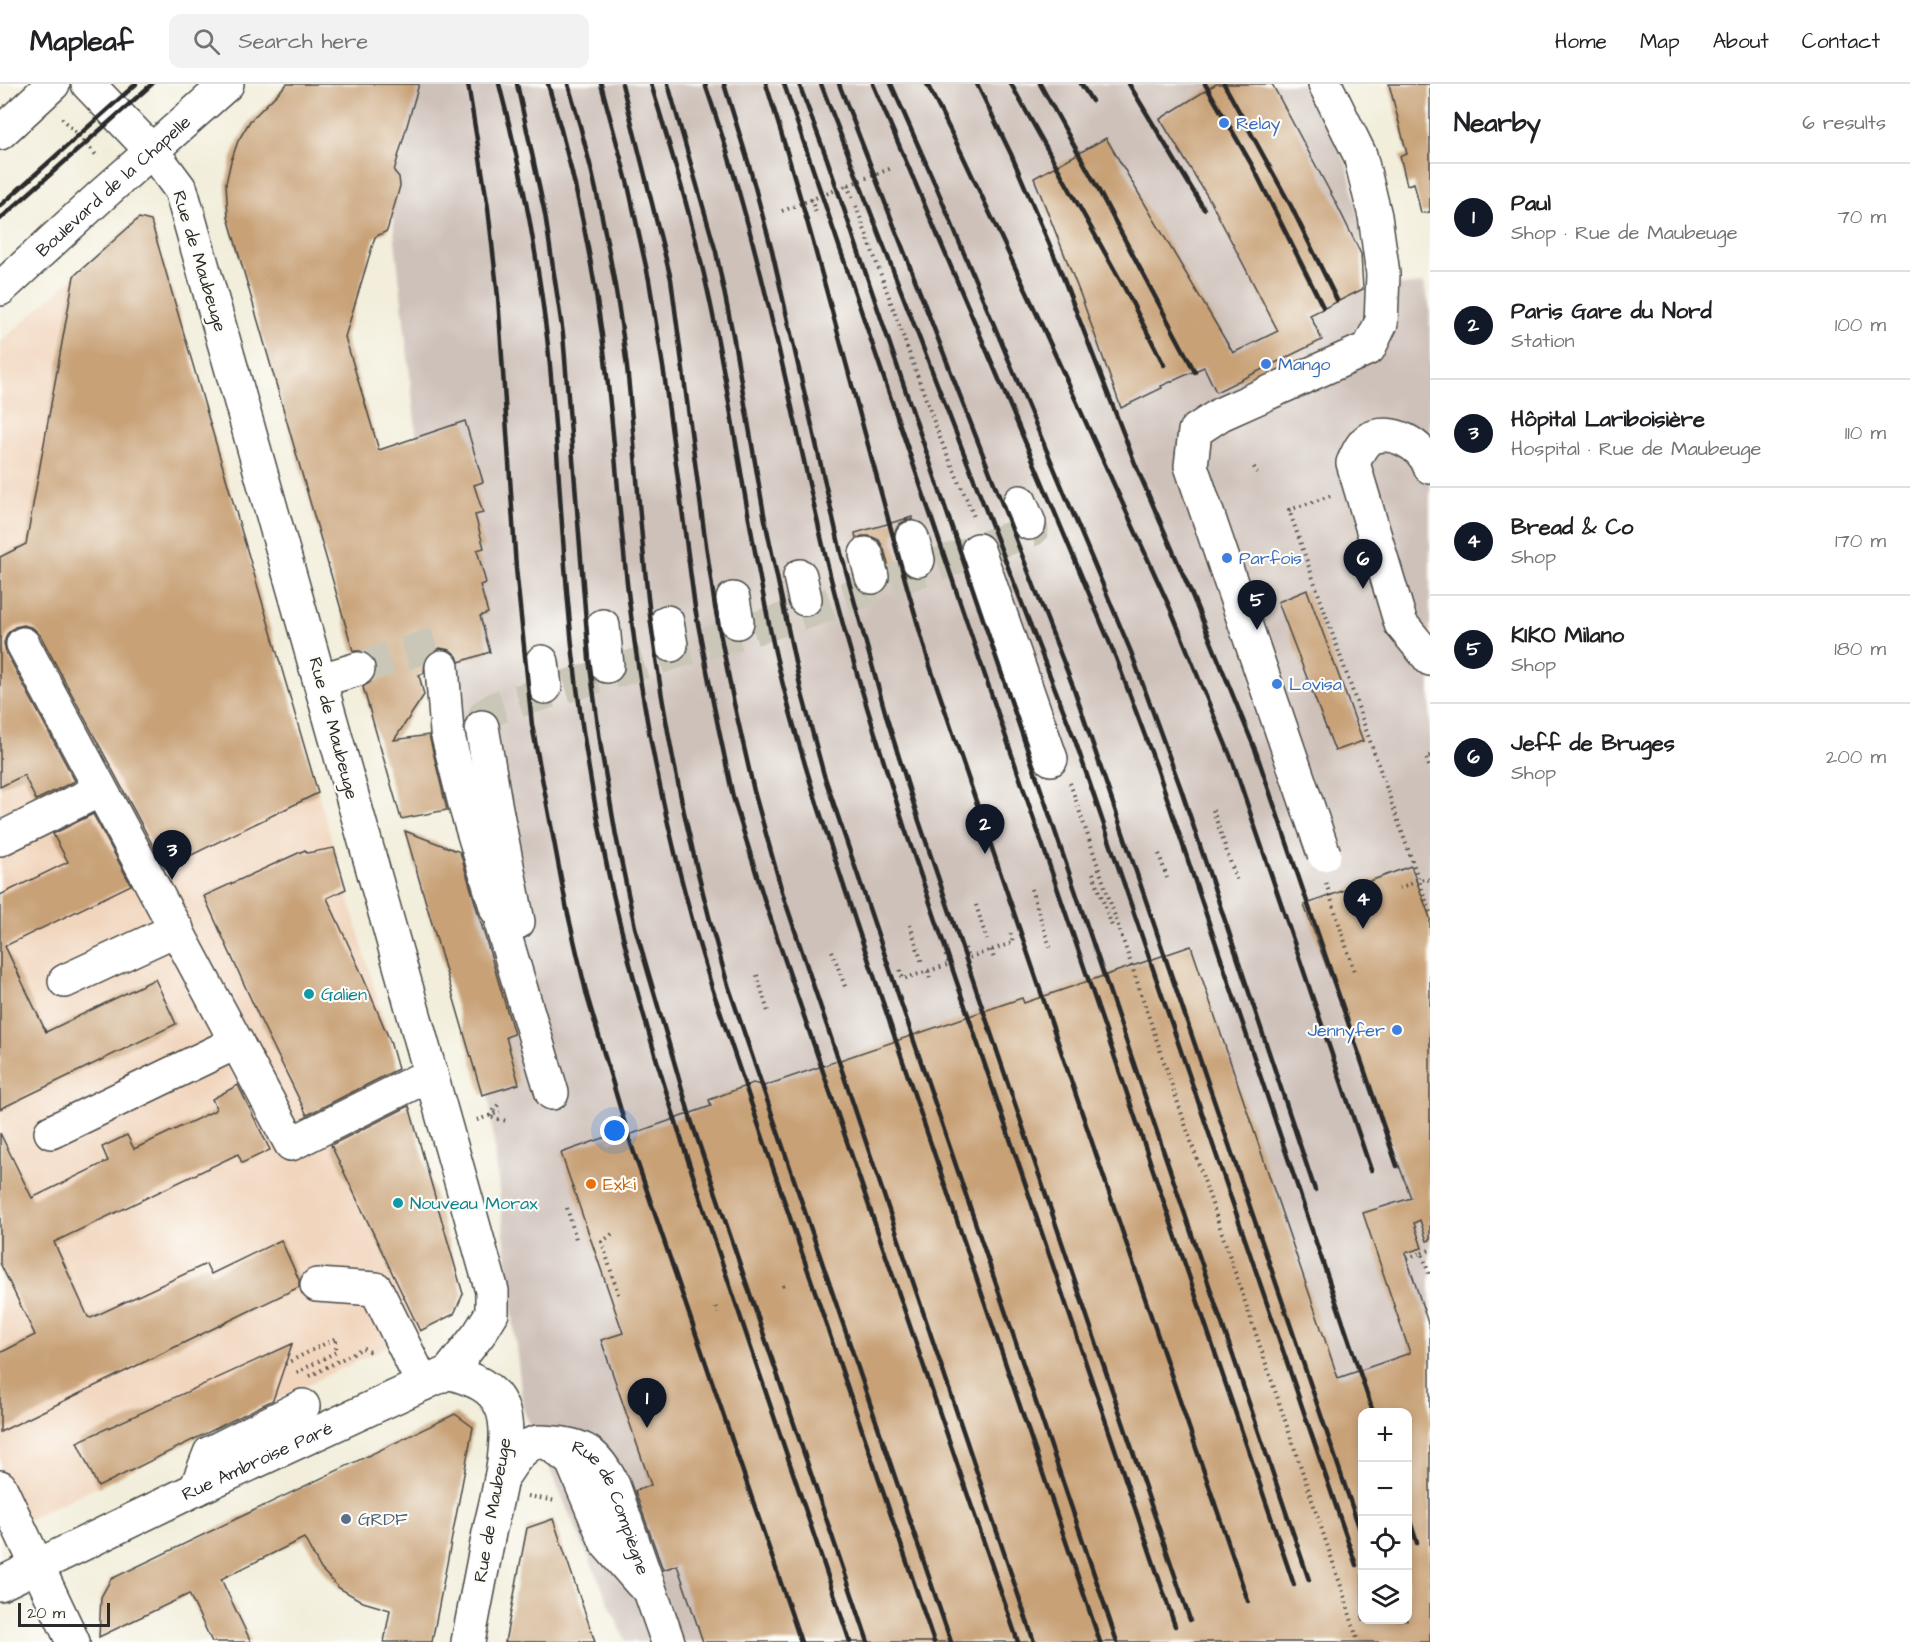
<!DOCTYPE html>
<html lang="en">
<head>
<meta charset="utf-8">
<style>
	body { margin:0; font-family:"Architects Daughter",sans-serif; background:#f2f2f2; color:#202124 }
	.controls { position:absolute; right:18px; bottom:18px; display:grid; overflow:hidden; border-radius:12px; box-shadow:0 3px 9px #0003 }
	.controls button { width:54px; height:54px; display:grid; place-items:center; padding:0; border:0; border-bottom:2px solid #e0e0e0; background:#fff; color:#202124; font:30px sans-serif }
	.scale { position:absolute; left:18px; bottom:15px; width:92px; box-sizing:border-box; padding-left:6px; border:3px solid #2b2b2b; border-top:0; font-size:16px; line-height:21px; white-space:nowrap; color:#2b2b2b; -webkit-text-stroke:4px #fdfcf7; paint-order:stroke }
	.you { position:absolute; left:615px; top:1047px; width:21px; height:21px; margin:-15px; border:4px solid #fff; border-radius:50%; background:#1a73e8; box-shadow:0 0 0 9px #1a73e833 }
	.badge { display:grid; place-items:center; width:39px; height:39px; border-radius:50%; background:#111827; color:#fff; font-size:20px; font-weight:700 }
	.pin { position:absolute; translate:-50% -50px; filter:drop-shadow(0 2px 3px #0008) }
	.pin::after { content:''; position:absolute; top:32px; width:21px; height:18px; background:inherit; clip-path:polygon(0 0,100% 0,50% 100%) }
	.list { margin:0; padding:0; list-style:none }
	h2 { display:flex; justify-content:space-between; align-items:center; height:78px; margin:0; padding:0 24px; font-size:26px }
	h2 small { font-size:20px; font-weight:400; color:#757577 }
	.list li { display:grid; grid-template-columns:39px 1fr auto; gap:18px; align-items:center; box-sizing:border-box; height:108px; padding:0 24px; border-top:2px solid #e0e0e0 }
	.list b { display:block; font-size:22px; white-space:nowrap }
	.list p { margin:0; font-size:20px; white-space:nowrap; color:#757577 }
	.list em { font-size:20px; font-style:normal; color:#757577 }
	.icon { flex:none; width:33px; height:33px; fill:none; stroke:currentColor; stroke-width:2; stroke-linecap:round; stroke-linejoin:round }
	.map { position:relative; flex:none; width:1430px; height:1558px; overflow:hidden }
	header { display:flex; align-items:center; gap:36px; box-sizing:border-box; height:84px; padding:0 30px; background:#fff; border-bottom:2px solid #e0e0e0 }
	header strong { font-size:28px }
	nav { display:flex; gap:33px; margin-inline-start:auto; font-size:21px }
	.search { width:420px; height:54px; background:#f2f2f2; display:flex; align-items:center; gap:15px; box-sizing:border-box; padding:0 21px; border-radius:12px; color:#757577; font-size:22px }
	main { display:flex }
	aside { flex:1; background:#fff }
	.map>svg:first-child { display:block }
	.built { fill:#f1d5bd }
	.industrial { fill:#cec1ba; fill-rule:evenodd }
	.building { fill:#c8a177; fill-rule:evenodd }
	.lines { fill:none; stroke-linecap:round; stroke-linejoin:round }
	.minor-tunnel { stroke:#cac7b8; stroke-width:33; stroke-dasharray:33 16; stroke-linecap:butt }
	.minor-casing { stroke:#494845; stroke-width:36 }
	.major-casing { stroke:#494845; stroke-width:36 }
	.path { stroke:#494845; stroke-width:4; stroke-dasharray:1.5 4.5; stroke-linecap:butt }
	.minor { stroke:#fff; stroke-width:33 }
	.major { stroke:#fff; stroke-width:33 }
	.rail { stroke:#2b2b2b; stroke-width:4.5 }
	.minor-bridge-casing { stroke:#494845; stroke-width:36; stroke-linecap:butt }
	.minor-bridge { stroke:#fff; stroke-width:33 }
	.shop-dot { fill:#3f7fe0; stroke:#fdfcf7; stroke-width:2 }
	.culture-dot { fill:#0f9aa8; stroke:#fdfcf7; stroke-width:2 }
	.food-dot { fill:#e8710a; stroke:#fdfcf7; stroke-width:2 }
	.service-dot { fill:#5c6f8a; stroke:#fdfcf7; stroke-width:2 }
	.labels { text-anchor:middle; stroke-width:4.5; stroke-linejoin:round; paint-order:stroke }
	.shop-label { font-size:18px; fill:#366cbe; stroke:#fdfcf7; text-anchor:start }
	.street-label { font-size:18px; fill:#2b2b2b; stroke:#fdfcf7 }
	.culture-label { font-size:18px; fill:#0d838f; stroke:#fdfcf7; text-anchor:start }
	.food-label { font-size:18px; fill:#c56008; stroke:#fdfcf7; text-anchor:start }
	.service-label { font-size:18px; fill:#4e5e75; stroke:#fdfcf7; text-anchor:start }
</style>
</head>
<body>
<header>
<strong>Mapleaf</strong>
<div class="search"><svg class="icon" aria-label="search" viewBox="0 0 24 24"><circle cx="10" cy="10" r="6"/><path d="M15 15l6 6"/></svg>Search here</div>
<nav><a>Home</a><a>Map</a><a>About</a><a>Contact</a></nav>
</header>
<main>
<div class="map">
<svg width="1430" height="1558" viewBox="0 0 1430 1558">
	<rect width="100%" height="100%" fill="#fdfcf7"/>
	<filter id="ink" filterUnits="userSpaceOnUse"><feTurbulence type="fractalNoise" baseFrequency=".0167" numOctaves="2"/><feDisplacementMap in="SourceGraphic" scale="12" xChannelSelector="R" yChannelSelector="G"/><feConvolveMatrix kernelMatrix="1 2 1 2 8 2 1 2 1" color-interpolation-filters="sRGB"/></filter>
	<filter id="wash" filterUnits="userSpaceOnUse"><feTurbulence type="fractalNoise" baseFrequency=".008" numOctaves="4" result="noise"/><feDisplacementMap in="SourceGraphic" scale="24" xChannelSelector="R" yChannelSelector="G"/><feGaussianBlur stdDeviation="1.35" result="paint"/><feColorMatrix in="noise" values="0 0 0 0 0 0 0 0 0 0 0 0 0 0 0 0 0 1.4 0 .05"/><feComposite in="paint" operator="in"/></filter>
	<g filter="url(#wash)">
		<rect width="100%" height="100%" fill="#f2eedb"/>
		<!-- built -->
		<path class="built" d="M139,134L151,137L160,163L463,1210L454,1230L0,1449V259Z"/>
		<!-- industrial -->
		<path class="industrial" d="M378,0H1308L1347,81L1361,143L1363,205L1423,199L1430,224V1558H626L523,1325ZM1362,1328H1408V1536H1362Z"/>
		<g id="blocks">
			<!-- building -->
			<g class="building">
				<path d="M287,0H419L394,87L399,93L400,102L387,147L375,153L345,253L379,366L465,337L483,398L474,401L483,429L475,431L484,464L477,466L486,499L480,501L488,529L480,532L490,568L459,578L457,572L450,566L440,564L431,568L425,575L424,589L419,591L424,611L394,656L429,651L447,726L401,735L363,603L372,597L376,589V580L370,571L362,567H353L228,133L226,99L231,77L238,57L250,37Z"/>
				<path d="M1216,0H1272L1336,119L1361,170L1363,205L1310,231L1322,256L1216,308L1204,283L1161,302L1162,304L1121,324L1081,212L1034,94L1106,54L1233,269L1278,247L1211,118L1160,35Z"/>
				<path d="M1389,0H1430V128L1421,129L1414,99L1407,101L1400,72L1407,70Z"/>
				<path d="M139,134L151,137L318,709L165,784L40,551L33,544L24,541L15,543L7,550L4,559L6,568L75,697L36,716L24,691L0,703V473L26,460L74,192Z"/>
				<path d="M912,433V436H907L899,440L894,450V459L901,483L890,487L884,465L879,456L870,452H862L856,455L855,449Z"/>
				<path d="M1307,506L1363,657L1335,667L1278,518Z"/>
				<path d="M93,730L131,801L5,862L46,948L155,895L176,940L0,1025V811L68,778L53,750Z"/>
				<path d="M405,747L460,768L514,950L506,953L519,1000L482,1011Z"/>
				<path d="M334,764L346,805L327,814L360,886L390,957L398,985L307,1031L259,933L204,812L305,766L307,769Z"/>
				<path d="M1411,782L1430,834V1156L1427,1157L1420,1136L1414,1139L1422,1164L1405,1169L1430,1245V1558H703L677,1481L663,1486L635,1407L651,1401L601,1256L623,1249L561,1069L612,1051L609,1058L711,1022L709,1016L753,999L764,1002L1022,914L1024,919L1191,862L1338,1294L1410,1269L1363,1129L1411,1114L1304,821ZM1362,1329H1407V1536H1362Z"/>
				<path d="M238,1001L270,1066L242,1079L238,1070L54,1158L88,1233L91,1234L206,1180L211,1190L281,1156L299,1196V1203L0,1348V1269L35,1251L0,1179V1049L32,1114L108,1077L102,1063L127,1051L134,1065L214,1027L216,1024L212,1015Z"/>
				<path d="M409,1022L463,1210L454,1230L420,1247L331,1061Z"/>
				<path d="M292,1260L273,1316L98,1403L77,1358Z"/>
				<path d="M455,1330L473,1343L432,1558H384L390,1526L363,1518L339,1504L321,1485L304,1454L221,1495L251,1558H212L189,1510L99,1553L101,1513L111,1495Z"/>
				<path d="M553,1435L595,1558H505L527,1444Z"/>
			</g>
		</g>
	</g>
	<g filter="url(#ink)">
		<use href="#blocks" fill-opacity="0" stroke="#494845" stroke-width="1.5"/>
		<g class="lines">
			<!-- minor-tunnel -->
			<g class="minor-tunnel">
				<path d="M358,585L437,559L442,583"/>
				<path d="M482,643L485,631L496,624L808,528L1032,446L1020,418"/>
			</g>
			<defs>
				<g id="minor">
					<path d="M1325,0L1360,71L1375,132L1383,190L1381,239"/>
					<path d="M1430,383C1423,361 1391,343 1369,355C1361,360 1357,371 1353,379L1401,540L1430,575"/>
					<path d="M1020,418L1029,439"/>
					<path d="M912,454L918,476"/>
					<path d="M978,466L1051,675"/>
					<path d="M866,470L872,493"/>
					<path d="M800,492L805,515"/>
					<path d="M733,515L737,538"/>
					<path d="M667,538L671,561"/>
					<path d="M603,542L607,582"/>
					<path d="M23,560L291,1060L431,990"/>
					<path d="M542,578L545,603"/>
					<path d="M442,583L447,648L466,724L497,826"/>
					<path d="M321,596L358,585"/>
					<path d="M482,643L496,725L518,838L502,842L552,1009"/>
					<path d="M0,755L100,706"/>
					<path d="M65,897L177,845"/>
					<path d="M51,1048L237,958"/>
					<path d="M317,1201L376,1205L423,1300"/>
					<path d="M449,1288C470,1295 491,1300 501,1322C515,1351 496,1417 489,1449C482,1486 475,1522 468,1558"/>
					<path d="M550,1360L572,1377L607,1460L641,1499"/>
					<path id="s1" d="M501,1395C509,1383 516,1370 528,1362C537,1356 545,1358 555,1359C588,1362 598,1372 613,1401L668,1558"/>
					<path d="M0,1403L73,1558"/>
					<path d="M196,1405L210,1369L303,1322"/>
					<path id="s2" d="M0,1500L196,1405L449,1288L479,1250L492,1229V1207L181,106L152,67"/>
				</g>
				<g id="major">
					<path d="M88,0L152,67"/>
					<path d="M0,49L53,0"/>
					<path id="s3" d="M0,205L102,111L227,0"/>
				</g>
			</defs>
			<!-- minor casing -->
			<use href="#minor" class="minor-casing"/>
			<!-- major casing -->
			<use href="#major" class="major-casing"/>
			<!-- path -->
			<g class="path">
				<path d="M62,34L98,73"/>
				<path d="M847,101L854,117"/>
				<path d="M811,115L816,129"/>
				<path d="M856,122L940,354L975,435"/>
				<path d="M782,127L892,84"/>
				<path d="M1254,383L1257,389"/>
				<path d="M1330,412L1289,426L1430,828"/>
				<path d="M1430,672L1426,673L1430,685"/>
				<path d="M1070,699L1345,1514L1358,1558"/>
				<path d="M1213,726L1237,798"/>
				<path d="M1159,770L1167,794"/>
				<path d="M1093,789L1112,842"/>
				<path d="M1326,799L1355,890"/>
				<path d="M1399,804L1424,795L1430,796"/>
				<path d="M1031,805L1051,866"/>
				<path d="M976,821L987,856"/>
				<path d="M910,841L922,879"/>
				<path d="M965,864L968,874L1012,859L1013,858L1010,848"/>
				<path d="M991,866L994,875"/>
				<path d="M832,867L846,905"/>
				<path d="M900,886L903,895L947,881L949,880L945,870"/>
				<path d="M928,887L931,897"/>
				<path d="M757,891L769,931"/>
				<path d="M498,1021L489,1033L507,1037"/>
				<path d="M477,1036L500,1028"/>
				<path d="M567,1124L576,1155"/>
				<path d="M612,1150L602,1158L619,1213"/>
				<path d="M1422,1169L1430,1166"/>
				<path d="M1407,1174L1422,1169L1430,1193"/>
				<path d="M783,1201L784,1206"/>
				<path d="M716,1223L718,1229"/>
				<path d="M285,1280L336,1254V1268L294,1290"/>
				<path d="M310,1292L363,1264L372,1269"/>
				<path d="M528,1412L556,1417"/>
			</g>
			<!-- minor -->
			<use href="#minor" class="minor"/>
			<!-- major -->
			<use href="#major" class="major"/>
			<!-- rail -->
			<g class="rail">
				<path d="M468,0L488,124L498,213L516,484L532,641L567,826L587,912L630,1057L801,1558"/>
				<path d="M499,0C521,83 537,167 547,253C557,341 560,430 568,518C574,593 585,668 599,742C628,898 678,1049 729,1199C769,1319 810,1438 850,1558"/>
				<path d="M517,0L545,130L563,250L589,575L601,664L616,752L635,843L691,1036L868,1558"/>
				<path d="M548,0C572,80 590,161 601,244C614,334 618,425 629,516C645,647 673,778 712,904L934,1558"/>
				<path d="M568,0C596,92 615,187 627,283C636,368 640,454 651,539C667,660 693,781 727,898L951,1558"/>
				<path d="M601,0L628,101L649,196L664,289L695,524L713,618L733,713L765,818L1018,1558"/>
				<path d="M622,0L671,195L704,447L715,523L733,615L754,707L783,811L1034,1558"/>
				<path d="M651,0C678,88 704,177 720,268C739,370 753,472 776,572C797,664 828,753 857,842L1100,1558"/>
				<path d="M668,0L716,168L733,251L765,436L801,606L824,691L1117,1558"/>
				<path d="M705,0C758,152 788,310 824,466C846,560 876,653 905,745L1175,1542"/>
				<path d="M724,0L749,81L772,167L841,469L887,635L919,737L1190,1536"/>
				<path d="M766,0C827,192 872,389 930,582L1248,1517"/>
				<path d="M784,0L1294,1501"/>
				<path d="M799,0L827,75L1309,1496"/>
				<path d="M821,0L1076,659L1356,1481"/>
				<path d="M839,0L1074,605L1362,1452"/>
				<path d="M873,0L995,286L1116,574L1157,684L1373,1328"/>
				<path d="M891,0L932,93L1131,568L1181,705L1315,1106"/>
				<path d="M927,0L962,70L1029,213L1170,524L1234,681L1371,1086"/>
				<path d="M977,0L1011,70L1059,183L1136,382L1192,511L1256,668L1397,1082"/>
				<path d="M1011,0L1124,203L1164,281"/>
				<path d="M1040,0L1090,90L1195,288"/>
				<path d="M1081,0L1092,17"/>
				<path d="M1129,0L1204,125"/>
				<path d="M1205,0L1253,83L1323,223"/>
				<path d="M1224,0L1291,122L1337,216"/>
				<path d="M0,122L136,0"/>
				<path d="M0,135L152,0"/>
				<path d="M1408,1431L1417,1459"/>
			</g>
			<defs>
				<path id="minor-bridge" d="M1324,770L1191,382L1195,347L1221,330L1369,264L1381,239"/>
			</defs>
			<!-- minor-bridge casing -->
			<use href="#minor-bridge" class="minor-bridge-casing"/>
			<!-- minor-bridge -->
			<use href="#minor-bridge" class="minor-bridge"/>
		</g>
	</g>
	<!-- markers -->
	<g class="shop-dot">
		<circle cx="1224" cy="39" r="6"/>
		<circle cx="1266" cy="280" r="6"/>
		<circle cx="1227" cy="474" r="6"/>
		<circle cx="1277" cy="600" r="6"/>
		<circle cx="1397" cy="946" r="6"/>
	</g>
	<g class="culture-dot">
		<circle cx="309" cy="910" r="6"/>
		<circle cx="398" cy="1119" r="6"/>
	</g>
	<circle class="food-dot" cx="591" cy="1100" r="6"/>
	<circle class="service-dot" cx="346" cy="1435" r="6"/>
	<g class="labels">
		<!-- shop labels -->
		<g class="shop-label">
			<text x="1236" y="45">Relay</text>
			<text x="1278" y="286">Mango</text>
			<text x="1239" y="480">Parfois</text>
			<text x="1289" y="606">Lovisa</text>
			<text x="1385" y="952" text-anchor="end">Jennyfer</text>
		</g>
		<!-- street labels -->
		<g class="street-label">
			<text dy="6" stroke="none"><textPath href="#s3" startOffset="153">Boulevard de la Chapelle</textPath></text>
			<text transform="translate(200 177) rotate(73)" y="6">Rue de Maubeuge</text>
			<text transform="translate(334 644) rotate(75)" y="6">Rue de Maubeuge</text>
			<text dy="6" stroke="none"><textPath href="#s2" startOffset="285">Rue Ambroise Paré</textPath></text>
			<text transform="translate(492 1426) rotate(-80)" y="6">Rue de Maubeuge</text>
			<text dy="6" stroke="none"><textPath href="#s1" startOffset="165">Rue de Compiègne</textPath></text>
		</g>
		<!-- culture labels -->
		<g class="culture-label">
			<text x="321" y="916">Galien</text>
			<text x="410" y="1125">Nouveau Morax</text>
		</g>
		<!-- food labels -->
		<g class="food-label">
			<text x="603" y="1106">Exki</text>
		</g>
		<!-- service labels -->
		<g class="service-label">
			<text x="358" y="1441">GRDF</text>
		</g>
	</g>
</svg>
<div class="controls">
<button>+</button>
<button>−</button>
<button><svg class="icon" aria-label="locate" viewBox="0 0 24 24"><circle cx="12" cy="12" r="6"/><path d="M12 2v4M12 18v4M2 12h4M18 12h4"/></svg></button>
<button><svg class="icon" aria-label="layers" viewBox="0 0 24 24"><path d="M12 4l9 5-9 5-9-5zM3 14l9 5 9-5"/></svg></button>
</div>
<div class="scale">20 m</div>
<div class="you"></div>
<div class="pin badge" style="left:647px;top:1344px">1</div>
<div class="pin badge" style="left:985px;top:770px">2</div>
<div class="pin badge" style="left:172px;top:796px">3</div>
<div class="pin badge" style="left:1363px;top:845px">4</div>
<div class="pin badge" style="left:1257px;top:546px">5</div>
<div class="pin badge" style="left:1363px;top:505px">6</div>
</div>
<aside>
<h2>Nearby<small>6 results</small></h2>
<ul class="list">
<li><span class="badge">1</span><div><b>Paul</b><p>Shop · Rue de Maubeuge</p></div><em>70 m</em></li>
<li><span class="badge">2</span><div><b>Paris Gare du Nord</b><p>Station</p></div><em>100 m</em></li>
<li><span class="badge">3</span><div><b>Hôpital Lariboisière</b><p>Hospital · Rue de Maubeuge</p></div><em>110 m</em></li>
<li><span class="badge">4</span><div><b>Bread &amp; Co</b><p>Shop</p></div><em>170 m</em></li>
<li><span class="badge">5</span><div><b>KIKO Milano</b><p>Shop</p></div><em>180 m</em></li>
<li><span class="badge">6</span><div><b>Jeff de Bruges</b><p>Shop</p></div><em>200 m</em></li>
</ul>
</aside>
</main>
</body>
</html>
